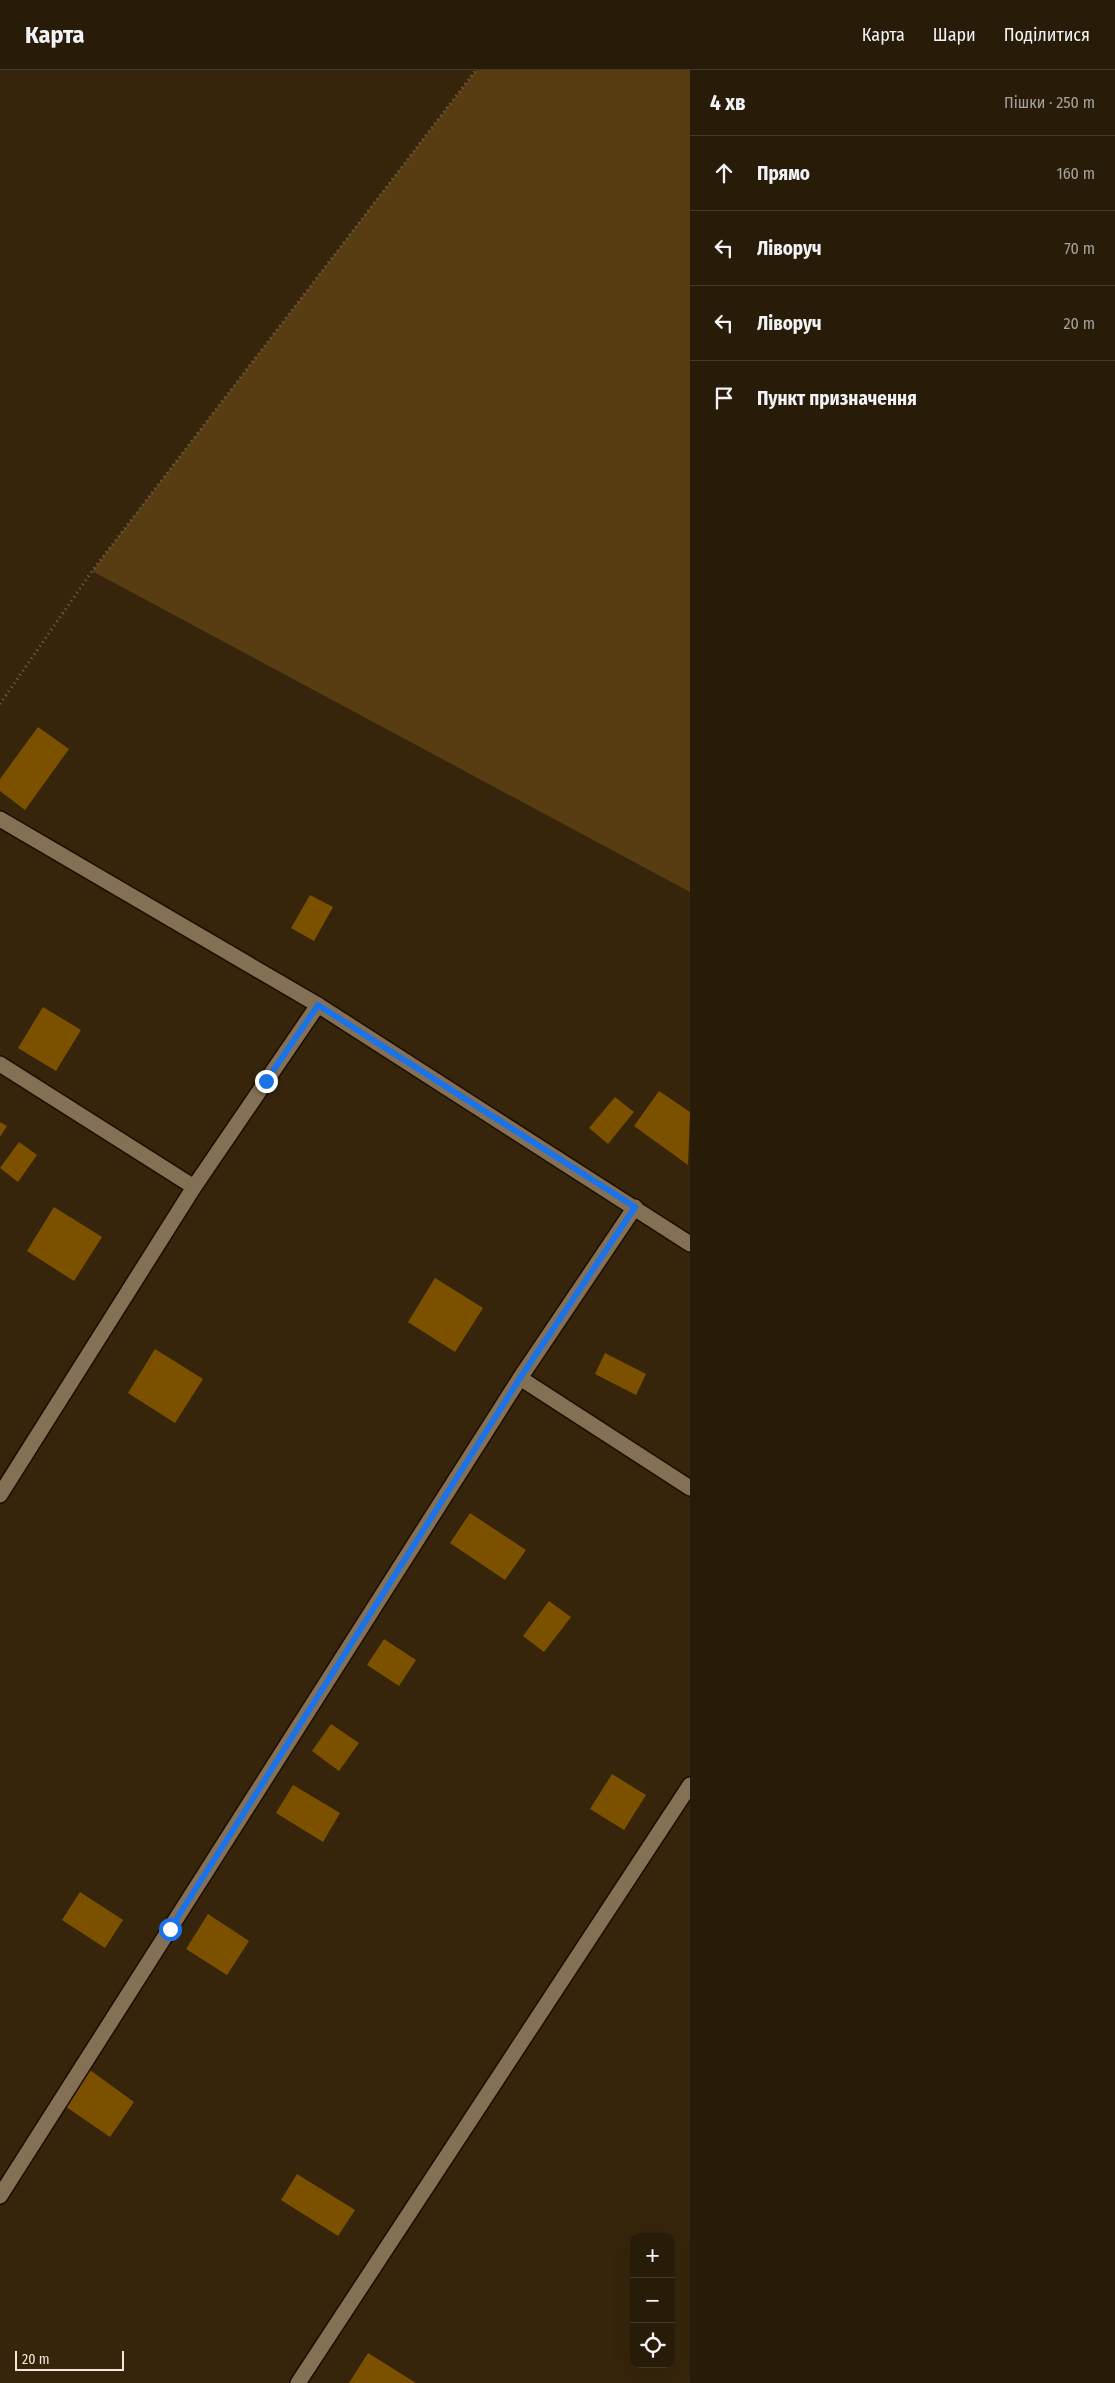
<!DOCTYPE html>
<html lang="uk">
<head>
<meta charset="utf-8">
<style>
	body { margin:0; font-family:"Fira Sans Condensed",sans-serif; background:#342916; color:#f1f3f6 }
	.controls { position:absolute; right:15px; bottom:15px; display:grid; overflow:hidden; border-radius:10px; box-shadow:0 5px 20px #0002 }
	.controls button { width:45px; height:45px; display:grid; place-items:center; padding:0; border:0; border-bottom:1px solid #443a29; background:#281c08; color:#f1f3f6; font:25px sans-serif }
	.scale { position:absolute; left:15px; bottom:12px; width:109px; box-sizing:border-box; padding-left:5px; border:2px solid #f2e7d8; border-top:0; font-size:14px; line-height:18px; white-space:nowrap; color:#f2e7d8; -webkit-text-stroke:4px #36250b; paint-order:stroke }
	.stop { position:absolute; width:15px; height:15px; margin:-11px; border:4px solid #1a73e8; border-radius:50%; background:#fff }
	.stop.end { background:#1a73e8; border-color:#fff; box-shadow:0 1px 5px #0008 }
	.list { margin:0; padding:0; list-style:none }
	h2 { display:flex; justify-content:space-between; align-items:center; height:65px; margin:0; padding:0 20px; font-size:21px }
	h2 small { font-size:16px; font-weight:400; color:#a5a19c }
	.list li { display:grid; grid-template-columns:32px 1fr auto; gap:15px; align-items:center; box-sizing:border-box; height:75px; padding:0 20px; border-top:1px solid #443a29 }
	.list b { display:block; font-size:19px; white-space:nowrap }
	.list em { font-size:16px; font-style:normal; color:#a5a19c }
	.icon { flex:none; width:28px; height:28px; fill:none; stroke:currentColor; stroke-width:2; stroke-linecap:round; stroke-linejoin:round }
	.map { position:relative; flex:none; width:690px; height:2313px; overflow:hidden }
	header { display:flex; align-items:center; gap:30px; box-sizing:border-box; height:70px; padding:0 25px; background:#281c08; border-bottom:1px solid #443a29 }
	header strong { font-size:24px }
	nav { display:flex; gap:28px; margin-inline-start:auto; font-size:18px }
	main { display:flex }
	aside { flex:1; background:#281c08 }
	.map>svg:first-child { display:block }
	.green { fill:#583d13 }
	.building { fill:#7b5100 }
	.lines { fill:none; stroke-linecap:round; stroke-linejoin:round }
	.minor-casing { stroke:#1d0d00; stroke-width:18 }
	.path { stroke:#766751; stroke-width:3; stroke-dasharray:1 4; stroke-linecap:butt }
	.minor { stroke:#847055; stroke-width:15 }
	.route { stroke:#1a73e8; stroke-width:6 }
</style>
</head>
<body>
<header>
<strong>Карта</strong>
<nav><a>Карта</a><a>Шари</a><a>Поділитися</a></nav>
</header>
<main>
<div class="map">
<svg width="690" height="2313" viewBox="0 0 690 2313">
	<rect width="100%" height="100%" fill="#36250b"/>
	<!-- green -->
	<path class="green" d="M476,0H690V822L92,501Z"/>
	<!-- building -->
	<g class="building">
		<path d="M38,657L69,679L25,740L0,721V709Z"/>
		<path d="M310,825L333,837L314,871L291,858Z"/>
		<path d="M43,937L81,960L56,1001L18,978Z"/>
		<path d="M659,1021L690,1042L688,1095L634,1056Z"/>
		<path d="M615,1027L634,1042L608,1074L589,1058Z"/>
		<path d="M0,1052L7,1056L0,1067Z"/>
		<path d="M19,1072L37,1085L18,1112L0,1098Z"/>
		<path d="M54,1137L102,1167L74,1211L27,1181Z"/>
		<path d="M435,1208L483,1238L455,1282L408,1252Z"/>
		<path d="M155,1279L203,1309L175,1353L128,1323Z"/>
		<path d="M605,1283L646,1304L636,1325L595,1304Z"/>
		<path d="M470,1443L526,1480L505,1510L450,1473Z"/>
		<path d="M549,1531L571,1547L544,1582L523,1566Z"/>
		<path d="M384,1569L416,1590L399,1616L367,1595Z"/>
		<path d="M331,1654L359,1673L339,1701L312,1681Z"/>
		<path d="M612,1704L646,1725L624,1760L590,1739Z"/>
		<path d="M293,1715L340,1743L323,1772L276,1743Z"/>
		<path d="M80,1822L123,1850L105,1878L62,1850Z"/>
		<path d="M208,1844L249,1871L227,1905L186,1879Z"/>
		<path d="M87,1998L134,2032L110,2067L62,2034Z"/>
		<path d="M297,2104L355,2140L338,2166L281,2130Z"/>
		<path d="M368,2283L416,2313H349Z"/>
	</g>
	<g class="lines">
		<defs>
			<g id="minor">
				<path d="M0,749L318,935L690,1174"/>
				<path d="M0,994L194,1117"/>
				<path d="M520,1308L690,1418"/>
				<path d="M0,1425L194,1117L318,935"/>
				<path d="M0,2126L520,1308L635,1137"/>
				<path d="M298,2313L690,1715"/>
			</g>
		</defs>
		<!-- minor casing -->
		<use href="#minor" class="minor-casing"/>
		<!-- path -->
		<path class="path" d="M0,634L92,501L476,0"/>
		<!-- minor -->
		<use href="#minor" class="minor"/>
	</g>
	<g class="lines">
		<!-- route -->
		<path class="route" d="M170,1859L520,1308L635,1137L318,935L266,1011"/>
	</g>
</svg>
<div class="controls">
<button>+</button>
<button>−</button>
<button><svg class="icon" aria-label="locate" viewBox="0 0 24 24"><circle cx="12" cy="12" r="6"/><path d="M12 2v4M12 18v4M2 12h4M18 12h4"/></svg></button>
</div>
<div class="scale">20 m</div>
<div class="stop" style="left:170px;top:1859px"></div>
<div class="stop end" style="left:266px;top:1011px"></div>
</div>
<aside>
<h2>4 хв<small>Пішки · 250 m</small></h2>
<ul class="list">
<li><svg class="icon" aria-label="ahead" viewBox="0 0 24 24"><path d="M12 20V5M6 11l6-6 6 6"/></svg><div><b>Прямо</b></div><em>160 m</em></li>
<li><svg class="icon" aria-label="left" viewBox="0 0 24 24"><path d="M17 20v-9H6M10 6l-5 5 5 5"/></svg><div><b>Ліворуч</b></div><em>70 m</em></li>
<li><svg class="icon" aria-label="left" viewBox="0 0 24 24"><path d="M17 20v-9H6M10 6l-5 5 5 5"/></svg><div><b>Ліворуч</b></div><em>20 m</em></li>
<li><svg class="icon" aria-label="arrive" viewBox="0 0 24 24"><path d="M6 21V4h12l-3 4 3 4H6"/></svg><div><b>Пункт призначення</b></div></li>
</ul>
</aside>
</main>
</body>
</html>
